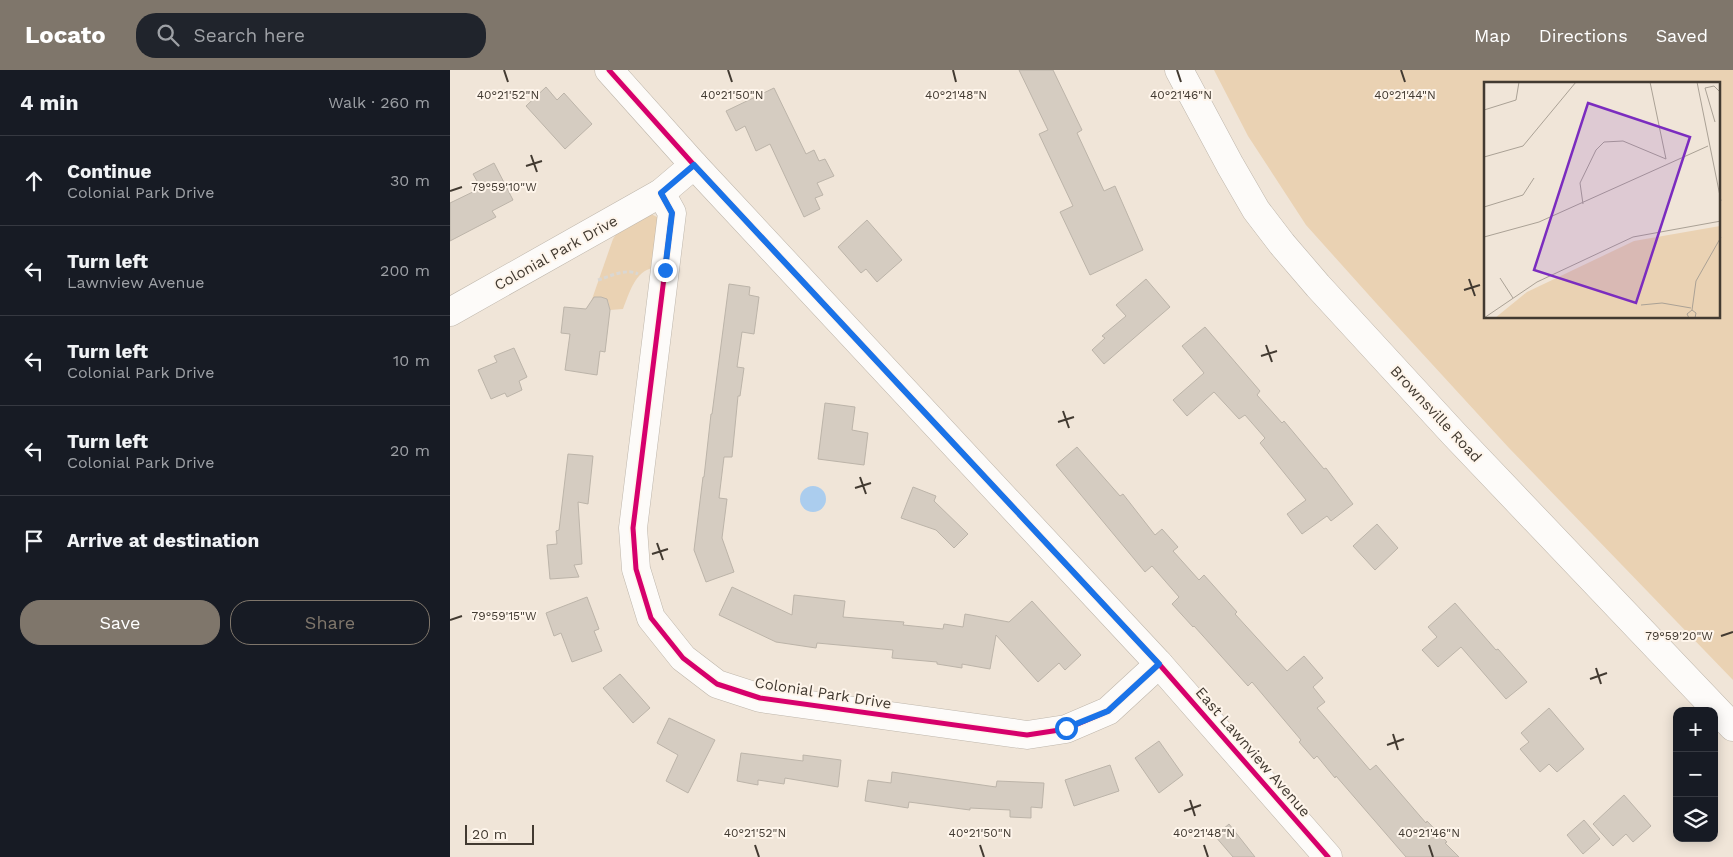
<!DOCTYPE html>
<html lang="en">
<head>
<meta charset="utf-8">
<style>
	body { margin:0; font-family:"Work Sans",sans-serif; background:#20242c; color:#f1f3f6 }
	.controls { position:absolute; right:15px; bottom:15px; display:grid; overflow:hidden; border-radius:10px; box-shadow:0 2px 12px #0003 }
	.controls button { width:45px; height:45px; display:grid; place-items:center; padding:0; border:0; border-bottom:1px solid #363941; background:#171b24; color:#f1f3f6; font:25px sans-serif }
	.scale { position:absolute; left:15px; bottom:12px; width:69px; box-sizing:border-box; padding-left:5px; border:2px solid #423a31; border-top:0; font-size:14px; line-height:18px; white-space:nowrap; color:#423a31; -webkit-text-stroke:4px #fef5eb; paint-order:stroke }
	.stop { position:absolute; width:15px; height:15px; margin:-11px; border:4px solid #1a73e8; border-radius:50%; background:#fff }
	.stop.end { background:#1a73e8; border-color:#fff; box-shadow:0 1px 5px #0008 }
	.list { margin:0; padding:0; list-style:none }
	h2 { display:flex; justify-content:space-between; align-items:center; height:65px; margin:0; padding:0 20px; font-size:21px }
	h2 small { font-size:16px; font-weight:400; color:#9ea1a6 }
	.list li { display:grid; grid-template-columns:32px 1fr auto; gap:15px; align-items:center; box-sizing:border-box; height:90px; padding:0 20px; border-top:1px solid #363941 }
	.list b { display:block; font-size:19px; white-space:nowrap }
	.list p { margin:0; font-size:16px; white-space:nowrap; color:#9ea1a6 }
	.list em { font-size:16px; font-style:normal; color:#9ea1a6 }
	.actions { display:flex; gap:10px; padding:15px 20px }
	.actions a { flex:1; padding:11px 0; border:1px solid #7f766b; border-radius:20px; text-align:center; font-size:18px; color:#7f766b }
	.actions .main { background:#7f766b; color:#fff }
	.icon { flex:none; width:28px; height:28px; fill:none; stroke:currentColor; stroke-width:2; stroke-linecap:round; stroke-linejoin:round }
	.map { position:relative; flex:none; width:1283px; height:787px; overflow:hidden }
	header { display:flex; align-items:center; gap:30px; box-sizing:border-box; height:70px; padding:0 25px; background:#7f766b; color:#fff }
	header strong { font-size:24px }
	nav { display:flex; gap:28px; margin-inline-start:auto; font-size:18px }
	.search { width:350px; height:45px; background:#20242c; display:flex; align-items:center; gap:12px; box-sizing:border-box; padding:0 18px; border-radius:20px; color:#9ea1a6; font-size:19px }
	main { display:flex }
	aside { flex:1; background:#171b24 }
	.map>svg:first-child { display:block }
	.green { fill:#ead2b3; fill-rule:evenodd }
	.water { fill:#abcdee }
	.building { fill:#d5ccc1; stroke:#bcb4a9 }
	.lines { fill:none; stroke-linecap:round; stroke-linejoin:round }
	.minor-casing { stroke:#beb6ab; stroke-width:29 }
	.major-casing { stroke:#beb6ab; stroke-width:29 }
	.path { stroke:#dad7d2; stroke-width:3; stroke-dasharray:4 2.5; stroke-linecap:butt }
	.minor { stroke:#fdfbf9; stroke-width:28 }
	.major { stroke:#fdfbf9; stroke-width:28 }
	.cycleway-casing { stroke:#fef5eb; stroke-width:8 }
	.cycleway { stroke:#d6006c; stroke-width:5 }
	.route { stroke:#1a73e8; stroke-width:6 }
	.ticks { fill:none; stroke:#423a31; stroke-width:2 }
	.labels { text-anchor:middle; stroke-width:4; stroke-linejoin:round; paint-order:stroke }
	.street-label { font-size:15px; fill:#423a31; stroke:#fef5eb }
	.inset-road { fill:none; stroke:#aaa195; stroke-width:1 }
	.view { fill:#7b2cbf; fill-opacity:0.15; stroke:#7b2cbf; stroke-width:2.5 }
	.inset-edge { fill:none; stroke:#423a31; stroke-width:2.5 }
	.ticks-label { font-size:12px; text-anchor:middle; fill:#423a31; stroke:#fef5eb; stroke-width:4; stroke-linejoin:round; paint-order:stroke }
</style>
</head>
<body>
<header>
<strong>Locato</strong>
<div class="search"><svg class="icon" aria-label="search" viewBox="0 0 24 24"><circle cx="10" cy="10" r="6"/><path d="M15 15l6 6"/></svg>Search here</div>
<nav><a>Map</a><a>Directions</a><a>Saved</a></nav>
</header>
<main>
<aside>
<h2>4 min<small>Walk · 260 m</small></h2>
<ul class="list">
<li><svg class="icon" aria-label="ahead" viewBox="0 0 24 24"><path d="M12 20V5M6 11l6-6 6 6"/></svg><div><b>Continue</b><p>Colonial Park Drive</p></div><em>30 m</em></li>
<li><svg class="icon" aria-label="left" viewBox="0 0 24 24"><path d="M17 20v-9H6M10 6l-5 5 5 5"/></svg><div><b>Turn left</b><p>Lawnview Avenue</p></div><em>200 m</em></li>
<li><svg class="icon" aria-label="left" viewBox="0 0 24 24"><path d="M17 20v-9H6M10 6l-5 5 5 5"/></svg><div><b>Turn left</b><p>Colonial Park Drive</p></div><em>10 m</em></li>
<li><svg class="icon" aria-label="left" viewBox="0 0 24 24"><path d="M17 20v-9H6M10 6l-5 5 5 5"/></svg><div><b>Turn left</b><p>Colonial Park Drive</p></div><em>20 m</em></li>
<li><svg class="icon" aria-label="arrive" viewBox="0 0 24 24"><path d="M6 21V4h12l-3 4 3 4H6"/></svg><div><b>Arrive at destination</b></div></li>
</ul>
<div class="actions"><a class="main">Save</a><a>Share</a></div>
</aside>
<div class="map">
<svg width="1283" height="787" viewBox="0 0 1283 787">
	<rect width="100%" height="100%" fill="#f0e5d8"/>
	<!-- green -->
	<g class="green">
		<path d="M764,0H1283V610L1059,378L926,233L856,155L798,66ZM1036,14H1269V248H1036Z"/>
		<path d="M197,142L207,147L209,153L203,198C185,201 179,224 173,239L160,240L158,231C151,225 147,227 141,232L163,169L170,158Z"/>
	</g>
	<!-- water -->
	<circle class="water" cx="363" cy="429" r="13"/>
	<!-- building -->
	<g class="building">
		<path d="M569,0H603L632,60L627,63L654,121L665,116L693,180L640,205L610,142L623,136L589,64L598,60Z"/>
		<path d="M96,17L107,30L114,23L142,54L115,79L76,36Z"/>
		<path d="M324,18L356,84L364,80L369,91L375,89L384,106L367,113L373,125L365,128L370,139L354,147L320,74L306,81L295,56L286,61L276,41Z"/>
		<path d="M44,93L63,130L42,141L46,147L0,171V133L31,118L23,104Z"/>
		<path d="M417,150L452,190L427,212L416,199L411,203L388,177Z"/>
		<path d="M696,209L720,237L654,294L642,280L655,268L652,266L676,246L666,235Z"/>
		<path d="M279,214L300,217L299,225L309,227L304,264L292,262L287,297L294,298L290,326H288L282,387H274L269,428L277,429L272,468L284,502L256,512L244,480L253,407H254L261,344H262Z"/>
		<path d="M144,227H151L157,229L160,240L155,282L150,281L147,305L115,300L120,264L111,263L114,237L136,239Z"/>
		<path d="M755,257L810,321L807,325L832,353L834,351L874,399L876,398L903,434L881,451L877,446L852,464L837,444L856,430L810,373L815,368L795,345L789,349L764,322L737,346L723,330L754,303L732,276Z"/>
		<path d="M64,278L77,307L69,311L72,320L57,327L55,323L41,329L28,300L47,292L44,286Z"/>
		<path d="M375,333L405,337L402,360L418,363L414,395L368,389Z"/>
		<path d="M627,377L670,426L673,424L705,465L712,459L728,477L723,481L749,510L754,505L787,542L785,544L837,601L854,586L873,608L863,617L875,632L867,638L920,700L926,695L976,753L977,751L997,772L995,773L1009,787H956L886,706L885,708L867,686L864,689L849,672L851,670L802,612L798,616L744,556L743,557L722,534L729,527L702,496L695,502L606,395Z"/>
		<path d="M118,384L143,386L138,434L128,432L132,494L124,495L129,507L100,509L97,475L107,474L106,461L109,460Z"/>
		<path d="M463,417L486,426L484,431L518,464L504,478L486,460L451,448Z"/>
		<path d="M927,454L948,478L925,500L903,476Z"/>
		<path d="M282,517L342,545L344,525L395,531L393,547L454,552L453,555L493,559L494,554L513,557L515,544L559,552L582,531L631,585L615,600L609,593L588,612L546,565L540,599L512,594V598L487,594V592L442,588L443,580L367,573L366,578L326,572L269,545Z"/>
		<path d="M137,527L149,559L144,561L152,581L122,592L111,563L104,566L96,543Z"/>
		<path d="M1005,533L1046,580L1048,579L1077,612L1056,629L1011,577L988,597L972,580L987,567L978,557Z"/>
		<path d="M170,604L200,638L183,653L153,618Z"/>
		<path d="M1099,638L1134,679L1107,702L1099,694L1090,702L1070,679L1079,672L1071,663Z"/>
		<path d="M219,648L265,670L238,723L216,711L228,685L207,673Z"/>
		<path d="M709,671L733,705L709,723L685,688Z"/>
		<path d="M291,683L353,691V685L391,690L388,717L335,708L334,714L308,710V715L287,711Z"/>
		<path d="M660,695L669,721L624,736L615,710Z"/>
		<path d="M442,702L546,717L547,711L594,713L592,738L581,737V748L560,747V740L520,738V740L459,732L458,738L415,731L418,710L441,713Z"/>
		<path d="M1174,725L1201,756L1183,772L1176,764L1163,776L1143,754Z"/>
		<path d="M1134,750L1150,769L1133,784L1117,765Z"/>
		<path d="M779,754L805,787H783L765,766Z"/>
	</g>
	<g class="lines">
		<defs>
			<g id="minor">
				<path d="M159,0L244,95L709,594L878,787"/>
				<path d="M211,123L222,143L183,458L186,499L201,548L233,588L267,614L310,628L577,665L616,659L658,641L709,594"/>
				<path d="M0,242L211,123L244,95"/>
			</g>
			<path id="major" d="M729,0L780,95L806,140L832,174L868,216L1004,364L1283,657"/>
		</defs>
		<!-- minor casing -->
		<use href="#minor" class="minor-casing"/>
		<!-- major casing -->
		<use href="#major" class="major-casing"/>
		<!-- path -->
		<path class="path" d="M148,210C161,206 176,198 188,204"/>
		<!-- minor -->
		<use href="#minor" class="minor"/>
		<!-- major -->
		<use href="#major" class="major"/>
		<defs>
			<g id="cycleway">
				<path d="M159,0L244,95L709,594L878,787"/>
				<path d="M211,123L222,143L183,458L186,499L201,548L233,588L267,614L310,628L577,665L616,659L658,641L709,594"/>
			</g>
		</defs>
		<!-- cycleway casing -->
		<use href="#cycleway" class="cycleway-casing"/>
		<!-- cycleway -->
		<use href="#cycleway" class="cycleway"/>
	</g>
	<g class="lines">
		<!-- route -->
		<path class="route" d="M215,200L222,143L211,123L244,95L709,594L658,641L616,658"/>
	</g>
	<!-- ticks -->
	<path class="ticks" d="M54,0L58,12M278,0L282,12M503,0L506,12M727,0L731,12M951,0L955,12M81,85L87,102M76,96L92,91M0,121L12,117M1019,209L1025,226M1014,220L1030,215M816,275L822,292M811,286L827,281M613,341L619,358M608,352L624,347M410,407L416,424M405,418L421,413M207,473L213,490M202,484L218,479M0,550L12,546M1271,566L1283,562M1146,598L1151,614M1140,609L1157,603M943,664L948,680M937,675L954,669M740,730L745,746M734,741L751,735M305,775L309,787M530,775L534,787M754,775L758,787M979,775L983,787"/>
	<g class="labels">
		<!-- street labels -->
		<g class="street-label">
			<text transform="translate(106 183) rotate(-29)" y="5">Colonial Park Drive</text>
			<text transform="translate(986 344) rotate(47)" y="5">Brownsville Road</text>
			<text transform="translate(373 623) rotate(9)" y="5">Colonial Park Drive</text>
			<text transform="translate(803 682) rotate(49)" y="5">East Lawnview Avenue</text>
		</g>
	</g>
	<!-- overview -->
	<g transform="translate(1034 12)">
		<rect width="236" height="236" fill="#f0e5d8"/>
		<path d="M236,144V236H11L43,210L150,159Z" fill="#ead2b3"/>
		<path class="inset-road" d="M166,0L182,77M213,0L237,119M0,28L32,18L35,0M231,40L221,6L230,4L237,11M0,75L39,64L92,0M99,122L96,101L112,68L120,60L139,59L182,77M0,125L39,113L50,96M0,155L55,140L224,64M16,196L29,216M157,223L178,221L207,226M208,228L212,199L237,155M0,236L53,200L149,155L237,139M205,236L203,232L208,228L212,231L211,236"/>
		<path class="view" d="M104,21L206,55L152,221L50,188Z"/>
		<rect width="236" height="236" class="inset-edge"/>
	</g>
	<g class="ticks-label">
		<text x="58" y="29">40°21'52"N</text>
		<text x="282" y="29">40°21'50"N</text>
		<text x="506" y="29">40°21'48"N</text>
		<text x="731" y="29">40°21'46"N</text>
		<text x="955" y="29">40°21'44"N</text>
		<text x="54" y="121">79°59'10"W</text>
		<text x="54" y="550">79°59'15"W</text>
		<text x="1229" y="570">79°59'20"W</text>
		<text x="305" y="767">40°21'52"N</text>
		<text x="530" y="767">40°21'50"N</text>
		<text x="754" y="767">40°21'48"N</text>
		<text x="979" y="767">40°21'46"N</text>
	</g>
</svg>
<div class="controls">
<button>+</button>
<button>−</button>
<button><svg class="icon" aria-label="layers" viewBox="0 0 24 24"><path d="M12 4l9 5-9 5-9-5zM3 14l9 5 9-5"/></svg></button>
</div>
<div class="scale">20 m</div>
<div class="stop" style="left:616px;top:658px"></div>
<div class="stop end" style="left:215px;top:200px"></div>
</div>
</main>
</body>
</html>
